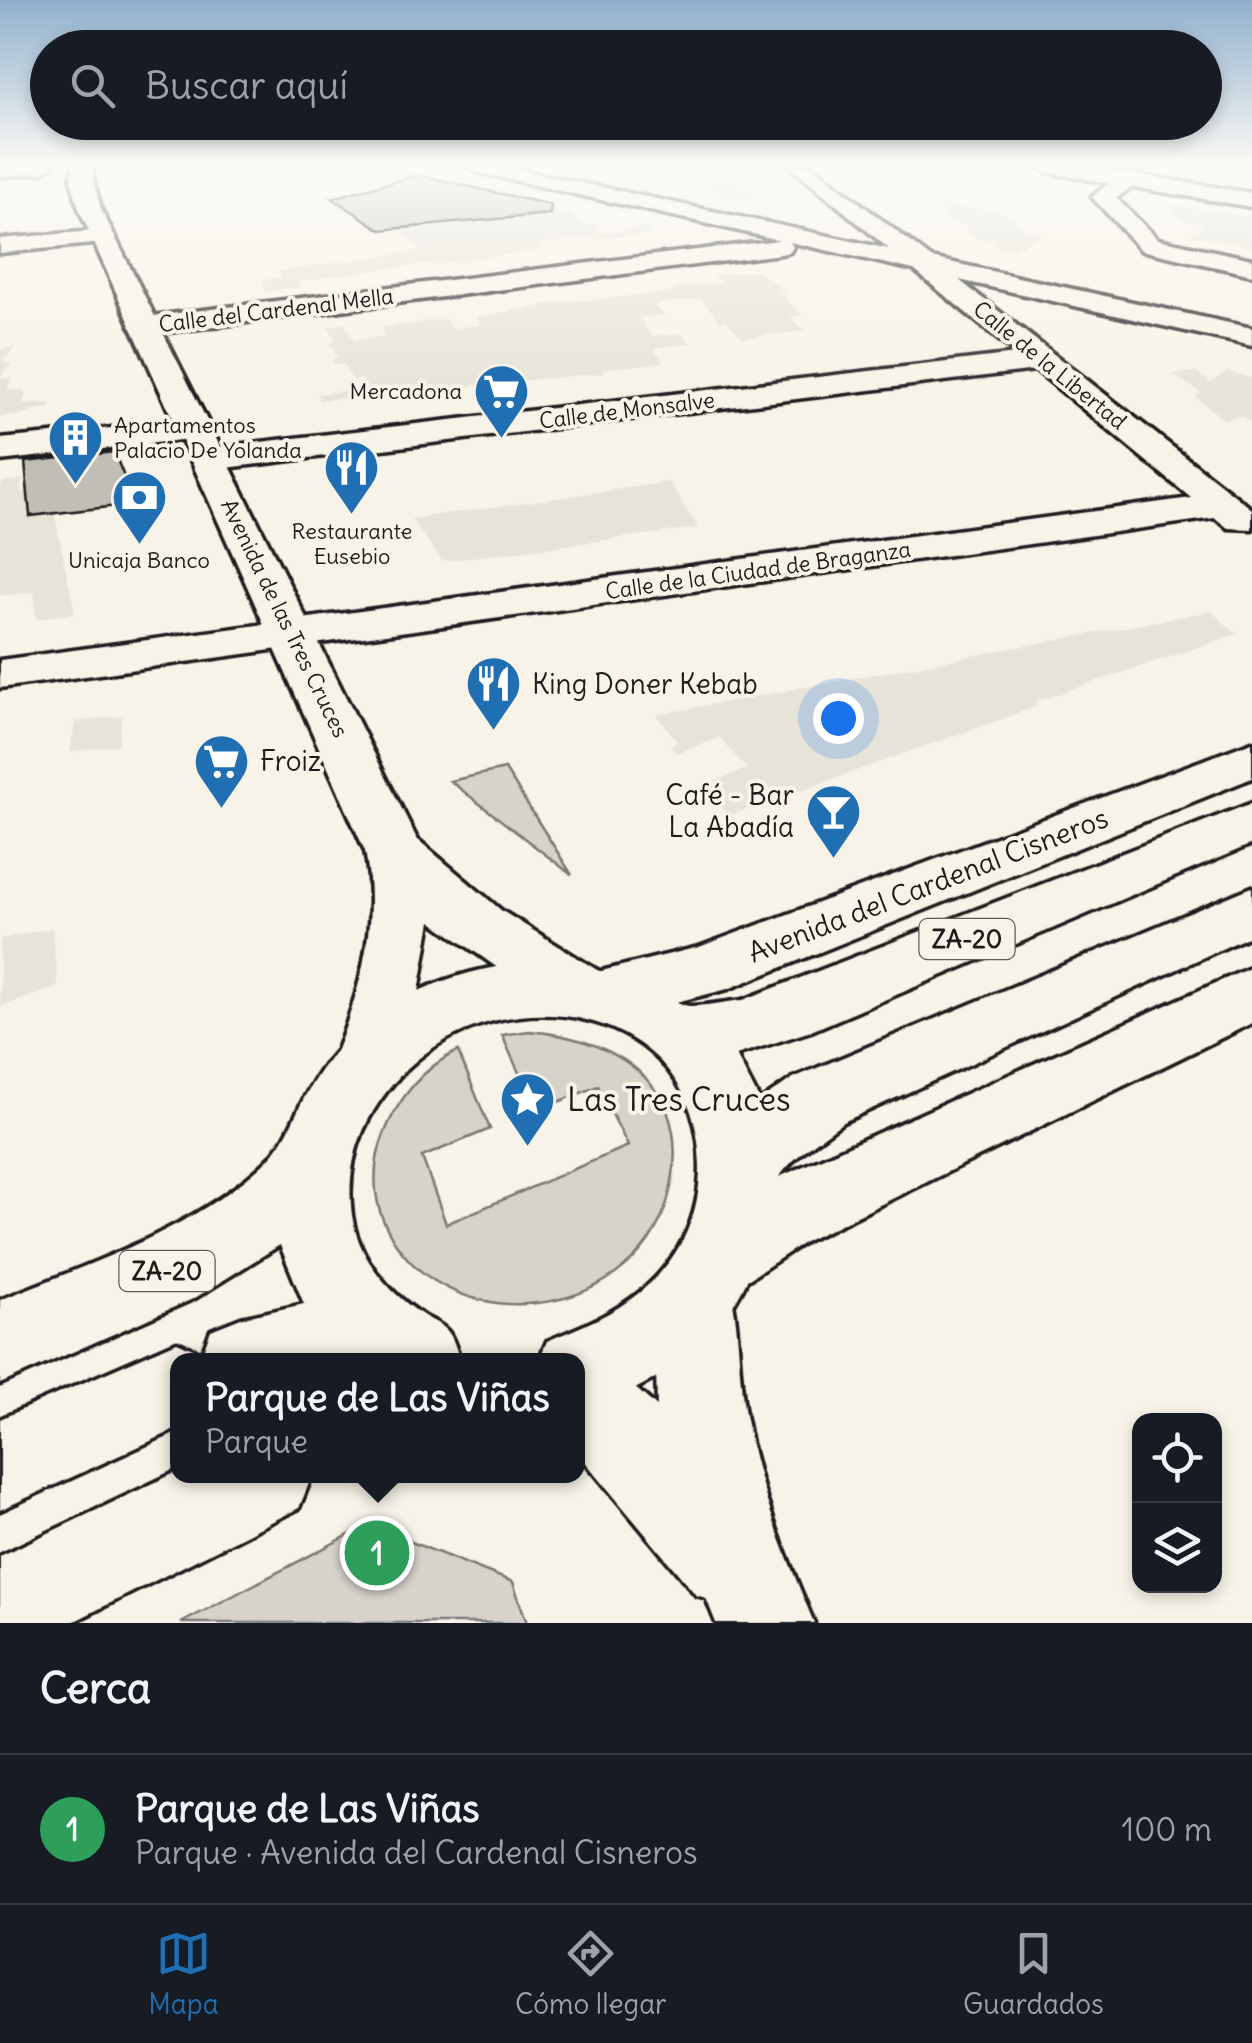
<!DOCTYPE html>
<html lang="es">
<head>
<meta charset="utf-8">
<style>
	body { margin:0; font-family:Delius,sans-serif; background:#242831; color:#f1f3f6 }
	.controls { position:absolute; right:30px; bottom:30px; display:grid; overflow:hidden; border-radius:20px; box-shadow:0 5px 15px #0003 }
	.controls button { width:90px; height:90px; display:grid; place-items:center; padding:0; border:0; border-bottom:2px solid #363941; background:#171b24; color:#f1f3f6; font:50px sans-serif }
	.you { position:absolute; left:838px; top:718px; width:35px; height:35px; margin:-25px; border:8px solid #fff; border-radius:50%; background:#1a73e8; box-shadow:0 0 0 15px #1a73e833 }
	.badge { display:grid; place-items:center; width:65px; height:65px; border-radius:50%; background:#1f6fb2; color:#fff; font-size:32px; font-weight:700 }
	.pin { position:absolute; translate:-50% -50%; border:5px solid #fff; box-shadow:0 2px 10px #0006 }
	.popup { position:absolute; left:170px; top:1353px; width:415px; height:130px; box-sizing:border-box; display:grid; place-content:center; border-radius:20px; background:#171b24; filter:drop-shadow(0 2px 8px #0005); font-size:32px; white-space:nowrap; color:#9ea1a6 }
	.popup b { font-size:38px; color:#f1f3f6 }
	.popup::after { content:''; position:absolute; left:50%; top:100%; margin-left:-20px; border:20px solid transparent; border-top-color:#171b24 }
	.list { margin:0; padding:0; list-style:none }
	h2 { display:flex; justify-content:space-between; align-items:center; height:130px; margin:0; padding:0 40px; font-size:42px }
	h2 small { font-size:32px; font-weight:400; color:#9ea1a6 }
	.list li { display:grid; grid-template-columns:65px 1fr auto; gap:30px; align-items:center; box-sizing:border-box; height:150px; padding:0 40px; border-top:2px solid #363941 }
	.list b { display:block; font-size:38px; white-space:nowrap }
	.list p { margin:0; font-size:32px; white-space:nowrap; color:#9ea1a6 }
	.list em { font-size:32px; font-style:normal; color:#9ea1a6 }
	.icon { flex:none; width:55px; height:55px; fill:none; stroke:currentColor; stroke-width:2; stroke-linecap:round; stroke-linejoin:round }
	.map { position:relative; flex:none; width:1252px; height:1623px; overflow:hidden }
	.search { position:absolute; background:#171b24; box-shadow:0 5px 15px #0003; left:30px; right:30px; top:30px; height:110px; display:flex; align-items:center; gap:25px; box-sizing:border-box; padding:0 35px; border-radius:55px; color:#9ea1a6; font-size:38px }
	.sheet { height:280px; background:#171b24 }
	nav { display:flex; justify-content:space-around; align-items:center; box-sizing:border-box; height:140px; border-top:2px solid #363941; background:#171b24; font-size:28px; color:#9ea1a6 }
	nav a { display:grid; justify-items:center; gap:5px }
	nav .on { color:#1f6fb2 }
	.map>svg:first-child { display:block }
	.built { fill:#e6e3d9 }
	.green { fill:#d7d3cb; stroke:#7a7874; stroke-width:2.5 }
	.building { fill:#c0beb5; stroke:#1c1c1c; stroke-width:2.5 }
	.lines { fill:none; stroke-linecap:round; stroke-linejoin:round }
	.minor-casing { stroke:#1c1c1c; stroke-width:7 }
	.tertiary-casing { stroke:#1c1c1c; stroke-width:7 }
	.trunk-casing { stroke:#1c1c1c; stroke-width:7 }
	.minor { fill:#f7f3e8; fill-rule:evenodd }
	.tertiary { fill:#f7f3e8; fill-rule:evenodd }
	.trunk { fill:#f7f3e8; fill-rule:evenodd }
	.labels { text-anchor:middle; stroke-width:8; stroke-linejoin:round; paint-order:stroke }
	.far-street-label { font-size:22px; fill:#1c1c1c; stroke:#f7f3e8 }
	.far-poi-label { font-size:22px; fill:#1c1c1c; stroke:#f7f3e8 }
	.shield { fill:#f7f3e8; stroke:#5e5c59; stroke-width:2.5 }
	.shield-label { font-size:25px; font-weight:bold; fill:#1c1c1c }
	.poi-label { font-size:28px; fill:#1c1c1c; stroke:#f7f3e8; text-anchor:start }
	.street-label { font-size:28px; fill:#1c1c1c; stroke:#f7f3e8 }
	.near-poi-label { font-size:32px; fill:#1c1c1c; stroke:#f7f3e8; text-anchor:start }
</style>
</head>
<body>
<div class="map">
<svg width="1252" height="1623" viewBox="0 0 1252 1623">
	<rect width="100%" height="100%" fill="#f7f3e8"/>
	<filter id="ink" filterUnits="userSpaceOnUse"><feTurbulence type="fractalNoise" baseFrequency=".01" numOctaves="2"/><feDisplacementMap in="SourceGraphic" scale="20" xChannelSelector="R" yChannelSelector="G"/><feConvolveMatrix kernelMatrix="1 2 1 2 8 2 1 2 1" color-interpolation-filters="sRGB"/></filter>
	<g filter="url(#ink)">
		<!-- built -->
		<g class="built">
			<path d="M643,166H720L748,175L738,179L758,197L755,202L639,177L661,170Z"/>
			<path d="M1169,204L1251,217L1252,247L1190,235L1205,224L1183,220Z"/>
			<path d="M932,206L998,209L1025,229L1044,233L1014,250L991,245L997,243L975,239L966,230L976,228L951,222L943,214L952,212Z"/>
			<path d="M569,212L582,224L596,223L602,228L596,229L599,233L643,228L651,234L538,244L543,250L346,274L305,281L299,283L301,287L267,292L261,285L265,284L262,280L282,277L279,271L421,250L399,229Z"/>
			<path d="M756,270L786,290L777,291L803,315L790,317L806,331L743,338L726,321L721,322L701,299L653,305L664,315L638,318L652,336L682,334L691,343L654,348L664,362L602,369L603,373L319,400L318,394L365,388L362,379L353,380L343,364L336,365L332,359L338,357L329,343L336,341L328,326L345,324L354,340L385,336L381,328L445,319L453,328L481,325L476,317L564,302L668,293L681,287L722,283L713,275Z"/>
			<path d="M15,348L3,361L13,366L6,368L1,379H12L7,391L26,390L23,405L51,403L50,408L32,410L30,414L0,417V349Z"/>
			<path d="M1227,371L1252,378V423L1241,416L1223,419L1195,396L1202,394L1173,374L1196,372L1211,383Z"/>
			<path d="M26,479L21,482V492H33L27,516L54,513L75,613L36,619L34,592L0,596V489L3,482Z"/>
			<path d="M669,482L698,528L442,561L411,519Z"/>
			<path d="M1211,611L1237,634L1035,702L1038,706L729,816L703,785L747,769L720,738L676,753L670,746L678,742L656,715Z"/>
			<path d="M122,716L118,745L70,752L75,722Z"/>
			<path d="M52,928L58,987L0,1007V939Z"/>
		</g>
		<!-- green -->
		<g class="green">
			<path d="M505,769L572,875L450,781Z"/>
			<path d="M529,1031C626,1039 697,1093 668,1199C633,1326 437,1343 384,1222C372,1195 373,1162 384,1134C398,1099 423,1067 458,1051L490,1129L422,1157L446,1224L628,1146L598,1086L536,1111L502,1035Z"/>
			<path d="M368,1525L513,1582L527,1623H181Z"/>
		</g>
		<!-- building -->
		<g class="building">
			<path d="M418,175L551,205L550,214L381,230L332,198Z"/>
			<path d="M114,452L135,504L30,516L25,462Z"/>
		</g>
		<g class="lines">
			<defs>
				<g id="minor">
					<path d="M0,166H53L43,172L0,176Z"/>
					<path d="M467,166H503L889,249L790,166H812L931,258L1252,328V346L959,280L1252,509V529L1228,528L1215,518L0,688V660L1191,498L1036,370L209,470L196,467L191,459L196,451L209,448L1016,354L914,270L790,242L793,247L790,252L781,254L145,335L135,332L130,326L135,320L145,317L779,240L477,172Z"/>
					<path d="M1036,166H1081L1252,193V207L1132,187L1116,198L1158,239L1252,259V275L1141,250L1092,197L1109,183L1046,172Z"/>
					<path d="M104,230L116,237L113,242L0,253V239Z"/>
					<path d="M195,420L207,423L212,430L207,437L0,461V439Z"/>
					<path d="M1252,742V778L728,989L600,1021L577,1013L568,995L577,977L699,947Z"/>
					<path d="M1252,967V1023L806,1241L749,1279L721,1290L693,1279L682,1252L693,1225L752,1189Z"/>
					<path d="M177,1472V1476H312L299,1508L71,1623H0V1556Z"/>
				</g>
				<g id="tertiary">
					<path d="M73,166H93V179L101,209L417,839L502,911L602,973L611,991L602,1009L579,1017L556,1009L431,921L415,1015L389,1086L365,1094L341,1086L331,1065C359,996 380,925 365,851L79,209L71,179Z"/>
					<path d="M694,1256L723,1267C742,1314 736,1369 746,1419C759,1491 786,1556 814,1623H716L706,1598L696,1595L577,1452V1360H552L577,1350L607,1363L657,1407L654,1296L665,1267Z"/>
				</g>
				<path id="trunk" d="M1252,803V844L811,1031L736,1055L760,1101L793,1078L1252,887V935L843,1122C820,1139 796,1154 779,1177C774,1184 765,1236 759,1251C725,1346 667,1380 577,1413V1360H539L547,1341C580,1327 612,1315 640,1292C679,1260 700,1217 700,1167C700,1003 498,969 399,1077C363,1116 345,1161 352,1215C358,1258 388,1292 424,1316C432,1321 444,1325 449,1333C454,1340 457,1352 460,1360H177V1429L0,1510V1419L177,1342L202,1353L211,1330L241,1318L304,1304L280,1245L195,1298L0,1384V1300C88,1264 184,1233 257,1170C290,1142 291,1118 313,1082C351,1020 416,984 486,969C540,957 591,965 643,984C657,989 676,1005 690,1006C707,1006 726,1002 743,1000Z"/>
			</defs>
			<!-- minor casing -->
			<use href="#minor" class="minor-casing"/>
			<!-- tertiary casing -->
			<use href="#tertiary" class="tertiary-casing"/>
			<!-- trunk casing -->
			<use href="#trunk" class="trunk-casing"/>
			<!-- minor -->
			<use href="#minor" class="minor"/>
			<!-- tertiary -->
			<use href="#tertiary" class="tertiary"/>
			<!-- trunk -->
			<use href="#trunk" class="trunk"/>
		</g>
	</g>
	<!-- sky -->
	<linearGradient id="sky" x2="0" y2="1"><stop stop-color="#90b0cc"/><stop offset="0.42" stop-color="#fbfaf5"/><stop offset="1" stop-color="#fbfaf5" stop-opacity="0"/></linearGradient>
	<rect width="1252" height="393" fill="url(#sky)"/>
	<!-- icons -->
	<defs>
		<symbol id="supermarket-pin" viewBox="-11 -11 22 30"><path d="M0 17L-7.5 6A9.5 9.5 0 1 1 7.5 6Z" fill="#1f6fb2" stroke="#f7f3e8"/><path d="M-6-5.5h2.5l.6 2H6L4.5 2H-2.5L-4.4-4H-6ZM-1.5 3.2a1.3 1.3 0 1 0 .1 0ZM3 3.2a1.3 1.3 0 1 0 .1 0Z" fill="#fff"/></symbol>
		<symbol id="building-pin" viewBox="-11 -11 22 30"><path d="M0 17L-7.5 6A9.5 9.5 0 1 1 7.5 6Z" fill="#1f6fb2" stroke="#f7f3e8"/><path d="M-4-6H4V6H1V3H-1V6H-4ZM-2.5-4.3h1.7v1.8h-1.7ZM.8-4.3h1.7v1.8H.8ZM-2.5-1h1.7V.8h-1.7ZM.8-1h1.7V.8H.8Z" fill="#fff"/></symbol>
		<symbol id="restaurant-pin" viewBox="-11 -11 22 30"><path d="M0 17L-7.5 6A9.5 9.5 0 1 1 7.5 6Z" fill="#1f6fb2" stroke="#f7f3e8"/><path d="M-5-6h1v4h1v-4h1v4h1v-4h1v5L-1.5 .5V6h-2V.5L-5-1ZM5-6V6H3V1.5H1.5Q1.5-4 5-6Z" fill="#fff"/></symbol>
		<symbol id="bank-pin" viewBox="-11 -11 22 30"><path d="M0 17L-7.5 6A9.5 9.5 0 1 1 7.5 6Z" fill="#1f6fb2" stroke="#f7f3e8"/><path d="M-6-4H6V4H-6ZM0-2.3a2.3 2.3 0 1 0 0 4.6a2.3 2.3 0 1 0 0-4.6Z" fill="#fff"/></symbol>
		<symbol id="bar-pin" viewBox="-11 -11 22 30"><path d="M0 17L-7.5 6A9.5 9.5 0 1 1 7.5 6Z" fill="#1f6fb2" stroke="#f7f3e8"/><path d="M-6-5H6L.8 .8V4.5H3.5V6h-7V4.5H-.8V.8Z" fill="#fff"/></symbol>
		<symbol id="sight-pin" viewBox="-11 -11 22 30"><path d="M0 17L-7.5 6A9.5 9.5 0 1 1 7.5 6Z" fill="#1f6fb2" stroke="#f7f3e8"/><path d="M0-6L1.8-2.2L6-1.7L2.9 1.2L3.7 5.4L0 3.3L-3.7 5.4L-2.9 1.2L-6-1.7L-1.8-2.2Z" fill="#fff"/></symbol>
	</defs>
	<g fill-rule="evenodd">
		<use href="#supermarket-pin" x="470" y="360" width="63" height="86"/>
		<use href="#building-pin" x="44" y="406" width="63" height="86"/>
		<use href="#restaurant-pin" x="320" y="436" width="63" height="86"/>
		<use href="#bank-pin" x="108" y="466" width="63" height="86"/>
		<use href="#restaurant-pin" x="462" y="652" width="63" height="86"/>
		<use href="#supermarket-pin" x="190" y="730" width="63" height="86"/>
		<use href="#bar-pin" x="802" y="780" width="63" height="86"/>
		<use href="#sight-pin" x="496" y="1068" width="63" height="86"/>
	</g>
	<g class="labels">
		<!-- far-street labels -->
		<g class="far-street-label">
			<text transform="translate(276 310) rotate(-7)" y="8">Calle del Cardenal Mella</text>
			<text transform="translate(1050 365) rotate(39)" y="8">Calle de la Libertad</text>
			<text transform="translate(627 410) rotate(-7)" y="8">Calle de Monsalve</text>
			<text transform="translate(758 570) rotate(-8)" y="8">Calle de la Ciudad de Braganza</text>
			<text transform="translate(285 618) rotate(64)" y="8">Avenida de las Tres Cruces</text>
		</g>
		<!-- far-poi labels -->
		<g class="far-poi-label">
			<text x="462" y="399" text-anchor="end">Mercadona</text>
			<text x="114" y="433" text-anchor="start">Apartamentos<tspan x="114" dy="25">Palacio De Yolanda</tspan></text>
			<text x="352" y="539">Restaurante<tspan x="352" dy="25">Eusebio</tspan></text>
			<text x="139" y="568">Unicaja Banco</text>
		</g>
		<!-- shield labels -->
		<g class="shield">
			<rect x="919.5" y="919" width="95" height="40" rx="8"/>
			<rect x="119.5" y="1251" width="95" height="40" rx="8"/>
		</g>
		<g class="shield-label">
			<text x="967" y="948">ZA-20</text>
			<text x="167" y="1280">ZA-20</text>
		</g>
		<!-- poi labels -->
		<g class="poi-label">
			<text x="532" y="694">King Doner Kebab</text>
			<text x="260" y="771">Froiz</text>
			<text x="794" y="805" text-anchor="end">Café - Bar<tspan x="794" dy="32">La Abadía</tspan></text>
		</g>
		<!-- street labels -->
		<g class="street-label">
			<text transform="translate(928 885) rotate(-21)" y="10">Avenida del Cardenal Cisneros</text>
		</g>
		<!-- near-poi labels -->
		<g class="near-poi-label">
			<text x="567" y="1111">Las Tres Cruces</text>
		</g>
	</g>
</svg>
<div class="controls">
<button><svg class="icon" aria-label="locate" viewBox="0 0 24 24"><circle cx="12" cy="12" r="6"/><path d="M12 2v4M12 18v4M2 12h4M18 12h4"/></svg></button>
<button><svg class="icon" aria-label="layers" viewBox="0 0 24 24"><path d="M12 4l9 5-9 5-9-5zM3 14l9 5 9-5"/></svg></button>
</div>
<div class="you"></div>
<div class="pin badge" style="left:377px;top:1553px;background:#2e9e5b">1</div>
<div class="popup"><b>Parque de Las Viñas</b>Parque</div>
<div class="search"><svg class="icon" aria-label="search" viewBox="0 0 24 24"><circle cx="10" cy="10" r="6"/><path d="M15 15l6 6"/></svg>Buscar aquí</div>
</div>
<section class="sheet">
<h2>Cerca<small></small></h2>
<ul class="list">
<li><span class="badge" style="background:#2e9e5b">1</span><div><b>Parque de Las Viñas</b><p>Parque · Avenida del Cardenal Cisneros</p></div><em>100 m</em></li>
</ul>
</section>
<nav>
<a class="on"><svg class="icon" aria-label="map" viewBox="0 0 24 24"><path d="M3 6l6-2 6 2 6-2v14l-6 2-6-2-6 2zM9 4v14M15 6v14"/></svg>Mapa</a>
<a><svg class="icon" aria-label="directions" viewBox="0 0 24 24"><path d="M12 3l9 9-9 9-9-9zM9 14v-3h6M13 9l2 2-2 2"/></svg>Cómo llegar</a>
<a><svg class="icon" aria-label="saved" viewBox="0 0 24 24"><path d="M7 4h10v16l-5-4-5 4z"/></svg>Guardados</a>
</nav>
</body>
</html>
